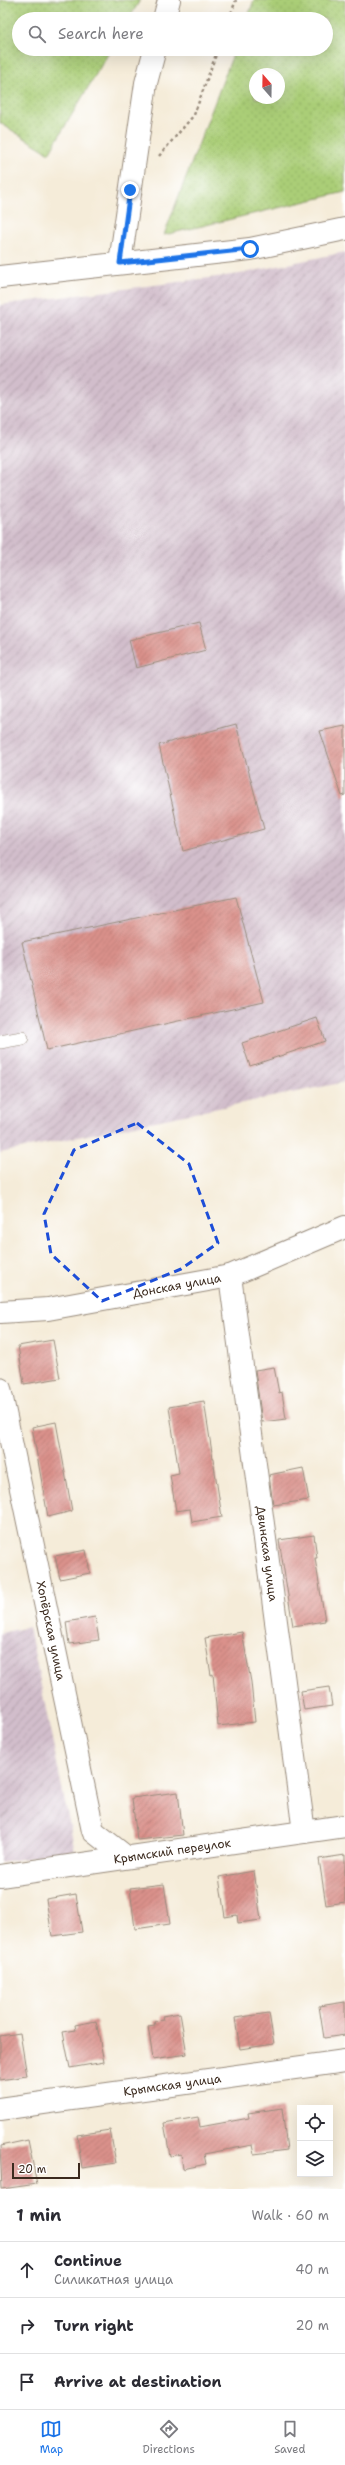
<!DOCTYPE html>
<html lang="en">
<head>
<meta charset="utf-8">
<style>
	body { margin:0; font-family:"Shantell Sans",sans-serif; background:#f7f7f7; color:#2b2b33 }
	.controls { position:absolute; right:12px; bottom:12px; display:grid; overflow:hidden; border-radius:0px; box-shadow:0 4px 16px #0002 }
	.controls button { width:36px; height:36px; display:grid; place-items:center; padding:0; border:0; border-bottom:1px solid #e1e1e2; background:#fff; color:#2b2b33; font:20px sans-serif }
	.compass { position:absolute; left:249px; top:68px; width:36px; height:36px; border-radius:50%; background:#fff; box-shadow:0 4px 16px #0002; rotate:340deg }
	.scale { position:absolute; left:12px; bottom:10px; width:68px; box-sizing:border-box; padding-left:4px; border:2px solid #3b2a1e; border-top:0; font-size:11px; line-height:14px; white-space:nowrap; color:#3b2a1e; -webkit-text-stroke:3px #fff; paint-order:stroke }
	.stop { position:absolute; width:12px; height:12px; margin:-9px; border:3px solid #1a73e8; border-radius:50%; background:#fff }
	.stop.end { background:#1a73e8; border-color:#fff; box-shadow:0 1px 4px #0008 }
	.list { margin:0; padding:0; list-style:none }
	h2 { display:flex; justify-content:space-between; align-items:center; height:52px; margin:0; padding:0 16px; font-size:17px }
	h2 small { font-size:13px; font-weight:400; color:#7c7c81 }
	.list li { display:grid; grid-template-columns:26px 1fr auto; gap:12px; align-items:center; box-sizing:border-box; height:56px; padding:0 16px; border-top:1px solid #e1e1e2 }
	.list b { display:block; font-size:15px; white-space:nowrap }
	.list p { margin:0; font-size:13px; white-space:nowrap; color:#7c7c81 }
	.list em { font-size:13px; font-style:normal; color:#7c7c81 }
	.icon { flex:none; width:22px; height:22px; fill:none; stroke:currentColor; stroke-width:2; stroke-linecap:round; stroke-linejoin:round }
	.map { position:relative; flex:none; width:345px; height:2189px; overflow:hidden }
	.search { position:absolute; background:#fff; box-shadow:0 4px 16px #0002; left:12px; right:12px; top:12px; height:44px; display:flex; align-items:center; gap:10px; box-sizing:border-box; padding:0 14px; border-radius:22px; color:#7c7c81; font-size:15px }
	.sheet { height:220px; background:#fff }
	nav { display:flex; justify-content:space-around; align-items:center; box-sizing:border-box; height:56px; border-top:1px solid #e1e1e2; background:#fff; font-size:11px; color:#7c7c81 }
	nav a { display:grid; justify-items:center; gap:2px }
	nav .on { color:#1a73e8 }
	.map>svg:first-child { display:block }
	.industrial { fill:url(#industrial-furrows) }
	.garden { fill:url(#garden-dots); stroke:#727c4a; fill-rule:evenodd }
	.building { fill:url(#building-hatch) }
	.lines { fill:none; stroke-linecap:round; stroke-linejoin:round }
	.lane-casing { stroke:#988b7c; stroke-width:14 }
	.street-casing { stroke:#988b7c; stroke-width:24 }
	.secondary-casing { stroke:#988b7c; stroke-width:24 }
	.path { stroke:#988b7c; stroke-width:2.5; stroke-dasharray:3 3; stroke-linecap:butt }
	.lane { stroke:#fff; stroke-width:13 }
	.street { stroke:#fff; stroke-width:22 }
	.secondary { stroke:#fff; stroke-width:22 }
	.route { stroke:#1a73e8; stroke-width:5 }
	.marked { fill:none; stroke:#1d4ed8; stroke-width:3; stroke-dasharray:8 5; stroke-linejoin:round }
	.labels { text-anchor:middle; stroke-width:3; stroke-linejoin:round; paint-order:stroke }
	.street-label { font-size:12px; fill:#3b2a1e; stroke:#fff }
</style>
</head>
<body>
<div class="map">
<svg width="345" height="2189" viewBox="0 0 345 2189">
	<defs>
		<pattern id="industrial-furrows" width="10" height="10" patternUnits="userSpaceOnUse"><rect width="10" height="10" fill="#d1bdcb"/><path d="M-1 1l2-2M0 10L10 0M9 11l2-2" fill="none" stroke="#ab9aa4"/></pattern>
		<pattern id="garden-dots" width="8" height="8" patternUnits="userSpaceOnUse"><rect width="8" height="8" fill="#aace77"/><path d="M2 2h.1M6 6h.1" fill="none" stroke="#93b166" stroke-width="1.8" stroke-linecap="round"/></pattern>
		<pattern id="building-hatch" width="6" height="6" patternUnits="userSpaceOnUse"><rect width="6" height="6" fill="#da918b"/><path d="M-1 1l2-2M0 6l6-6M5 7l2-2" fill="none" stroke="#b27771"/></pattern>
	</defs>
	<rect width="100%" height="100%" fill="#fff"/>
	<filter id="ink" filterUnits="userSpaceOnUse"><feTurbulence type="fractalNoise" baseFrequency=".025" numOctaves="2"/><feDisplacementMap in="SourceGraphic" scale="8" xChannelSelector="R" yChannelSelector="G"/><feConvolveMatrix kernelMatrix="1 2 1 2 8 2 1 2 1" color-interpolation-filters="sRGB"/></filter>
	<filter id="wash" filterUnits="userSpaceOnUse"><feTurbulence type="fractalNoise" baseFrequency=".012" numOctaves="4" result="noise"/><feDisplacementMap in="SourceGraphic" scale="16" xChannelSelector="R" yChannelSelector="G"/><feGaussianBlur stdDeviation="0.9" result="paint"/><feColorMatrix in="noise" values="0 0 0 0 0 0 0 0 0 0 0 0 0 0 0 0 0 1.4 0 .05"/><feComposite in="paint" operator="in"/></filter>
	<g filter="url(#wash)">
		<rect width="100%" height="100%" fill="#f5ecd9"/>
		<!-- industrial -->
		<g class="industrial">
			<path d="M345,252V1082L0,1153V305L240,274Z"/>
			<path d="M29,1627L75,1851L0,1862V1633Z"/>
		</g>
		<!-- garden -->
		<g class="garden">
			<path d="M0,0H140L129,19H19V49H111L49,153L0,123Z"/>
			<path d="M254,0H345V192L164,235L235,49H326V19H247ZM255,74H279V98H255Z"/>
		</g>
		<g id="blocks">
			<!-- building -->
			<g class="building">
				<path d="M199,623L206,650L136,668L129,640Z"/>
				<path d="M236,724L264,829L183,851L159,745Z"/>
				<path d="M345,726V795L342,796L320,731Z"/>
				<path d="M236,897L264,1002L47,1050L22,942Z"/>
				<path d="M317,1018L325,1041L250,1066L242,1043Z"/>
				<path d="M53,1340L60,1378L24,1384L18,1346Z"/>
				<path d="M274,1367L279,1393L282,1392L286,1419L262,1422L255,1370Z"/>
				<path d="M204,1401L222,1517L192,1522L190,1509L176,1511L170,1475L179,1473L169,1407Z"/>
				<path d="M56,1422L72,1511L48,1517L32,1427Z"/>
				<path d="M303,1468L309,1500L273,1505L269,1475Z"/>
				<path d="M314,1535L317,1558H315L325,1621L293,1626L279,1540Z"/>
				<path d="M86,1550L90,1573L60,1579L55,1556Z"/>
				<path d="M95,1617L99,1640L69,1644L66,1622Z"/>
				<path d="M242,1632L251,1682L255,1722L218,1726L213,1674L211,1675L205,1638Z"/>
				<path d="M329,1687L332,1706L304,1710L301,1691Z"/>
				<path d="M178,1792L183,1835L137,1840L132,1798Z"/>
				<path d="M345,1855V1902L326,1905L319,1859Z"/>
				<path d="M254,1871L261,1920L238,1923L237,1915L225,1917L219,1877Z"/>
				<path d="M164,1884L170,1924L135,1929L130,1888Z"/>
				<path d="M76,1894L82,1932L52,1936L46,1899Z"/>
				<path d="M345,2002V2035L324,2038L319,2006Z"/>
				<path d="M180,2013L187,2054L153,2059L148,2026L155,2025L154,2021L163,2020L162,2016Z"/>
				<path d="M269,2013L274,2044L240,2049L235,2018Z"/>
				<path d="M96,2021L104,2062L70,2068L63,2032L76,2030L75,2025Z"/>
				<path d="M20,2033L27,2076L0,2080V2036Z"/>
				<path d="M282,2108L287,2150L254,2154L252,2145L204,2154L206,2164L183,2169L181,2154L170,2156L164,2123L198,2117L200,2127L249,2118L248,2113Z"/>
				<path d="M110,2130L116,2163L82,2168L77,2135Z"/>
				<path d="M28,2140L37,2184L2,2189L0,2146Z"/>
			</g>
		</g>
	</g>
	<g filter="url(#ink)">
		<use href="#blocks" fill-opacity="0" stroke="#988b7c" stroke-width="1"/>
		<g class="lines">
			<defs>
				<path id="lane" d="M0,1042L22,1038"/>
				<g id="street">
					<path d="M164,19L169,0"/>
					<path d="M120,263L146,83L155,49"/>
					<path id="s1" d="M230,1276L304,1832"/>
					<path id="s2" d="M0,1312L48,1309L230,1276L345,1227"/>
					<path id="s3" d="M0,1389L93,1831L126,1857"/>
					<path id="s4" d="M0,1876L345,1826"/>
					<path id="s5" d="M0,2109L345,2061"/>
				</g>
				<path id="secondary" d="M0,277L250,249L345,229"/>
			</defs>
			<!-- lane casing -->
			<use href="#lane" class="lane-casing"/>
			<!-- street casing -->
			<use href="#street" class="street-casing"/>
			<!-- secondary casing -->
			<use href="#secondary" class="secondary-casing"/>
			<!-- path -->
			<g class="path">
				<path d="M229,19L236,0"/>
				<path d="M159,156L194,115L218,49"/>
			</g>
			<!-- lane -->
			<use href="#lane" class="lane"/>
			<!-- street -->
			<use href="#street" class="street"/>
			<!-- secondary -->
			<use href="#secondary" class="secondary"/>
		</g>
	</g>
	<g class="lines" filter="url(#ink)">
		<!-- route -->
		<path class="route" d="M130,190L120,263L250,249"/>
	</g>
	<!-- marked area -->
	<path class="marked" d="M137,1123L189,1164L218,1243L181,1269L102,1301L51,1254L44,1214L74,1150Z"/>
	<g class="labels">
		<!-- street labels -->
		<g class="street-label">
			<text dy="4" stroke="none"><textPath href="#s2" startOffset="179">Донская улица</textPath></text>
			<text dy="4" stroke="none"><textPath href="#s1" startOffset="280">Двинская улица</textPath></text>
			<text dy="4" stroke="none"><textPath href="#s3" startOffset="247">Хопёрская улица</textPath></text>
			<text dy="4" stroke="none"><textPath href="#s4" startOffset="174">Крымский переулок</textPath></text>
			<text dy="4" stroke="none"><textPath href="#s5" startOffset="174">Крымская улица</textPath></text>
		</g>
	</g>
</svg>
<div class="controls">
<button><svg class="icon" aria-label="locate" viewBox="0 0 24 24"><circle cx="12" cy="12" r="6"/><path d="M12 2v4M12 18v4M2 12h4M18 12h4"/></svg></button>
<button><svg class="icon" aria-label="layers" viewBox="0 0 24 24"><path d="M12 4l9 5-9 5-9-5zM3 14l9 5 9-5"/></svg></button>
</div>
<svg class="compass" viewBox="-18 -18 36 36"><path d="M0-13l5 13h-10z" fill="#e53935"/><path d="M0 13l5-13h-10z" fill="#7c7c81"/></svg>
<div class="scale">20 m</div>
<div class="stop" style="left:250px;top:249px"></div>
<div class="stop end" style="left:130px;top:190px"></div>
<div class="search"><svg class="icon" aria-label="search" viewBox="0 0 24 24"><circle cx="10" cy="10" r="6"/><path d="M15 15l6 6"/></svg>Search here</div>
</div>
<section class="sheet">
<h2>1 min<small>Walk · 60 m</small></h2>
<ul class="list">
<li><svg class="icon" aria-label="ahead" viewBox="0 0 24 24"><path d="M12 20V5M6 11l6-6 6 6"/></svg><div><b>Continue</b><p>Силикатная улица</p></div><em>40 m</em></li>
<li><svg class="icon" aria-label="right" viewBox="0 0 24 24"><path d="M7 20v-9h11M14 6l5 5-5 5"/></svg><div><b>Turn right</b></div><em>20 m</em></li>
<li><svg class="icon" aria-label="arrive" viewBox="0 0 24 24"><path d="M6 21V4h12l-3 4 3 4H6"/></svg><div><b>Arrive at destination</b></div></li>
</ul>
</section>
<nav>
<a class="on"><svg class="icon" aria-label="map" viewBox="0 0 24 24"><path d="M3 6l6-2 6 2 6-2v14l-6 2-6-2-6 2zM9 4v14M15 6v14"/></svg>Map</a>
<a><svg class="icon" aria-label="directions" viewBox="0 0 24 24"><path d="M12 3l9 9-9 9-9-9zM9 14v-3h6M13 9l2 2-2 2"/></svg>Directions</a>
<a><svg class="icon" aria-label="saved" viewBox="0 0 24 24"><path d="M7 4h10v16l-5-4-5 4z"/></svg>Saved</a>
</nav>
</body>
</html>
